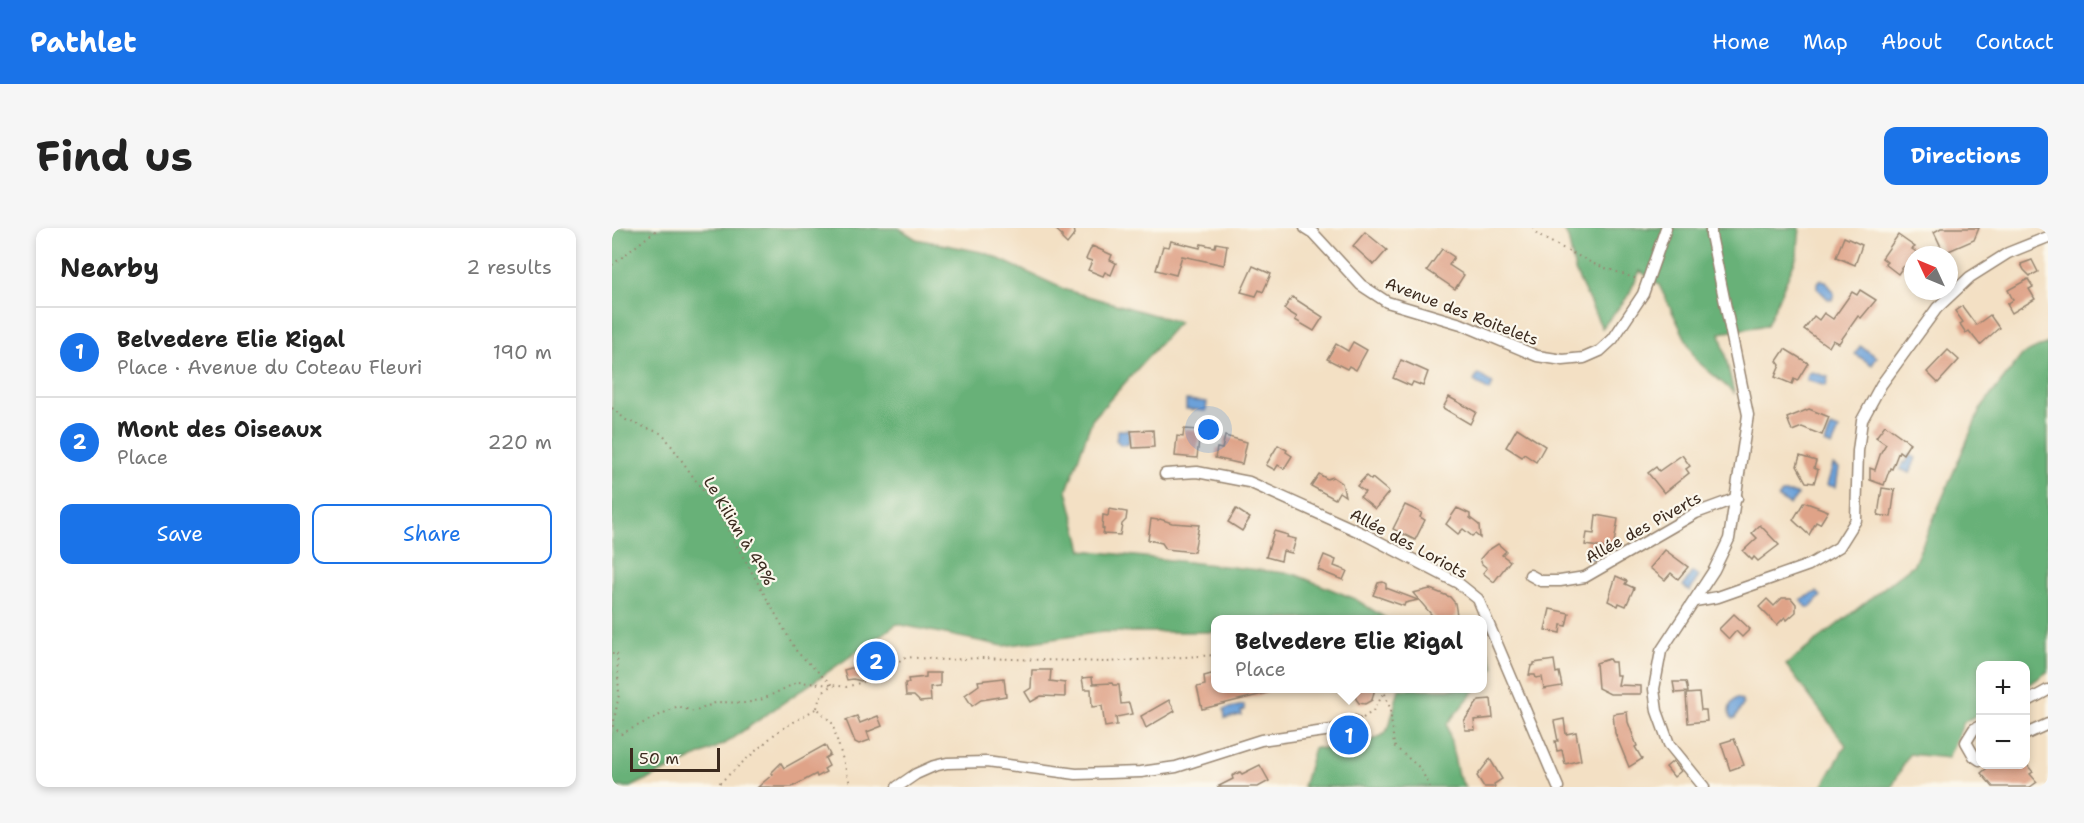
<!DOCTYPE html>
<html lang="en">
<head>
<meta charset="utf-8">
<style>
	body { margin:0; font-family:"Shantell Sans",sans-serif; background:#f6f6f6; color:#222 }
	.controls { position:absolute; right:18px; bottom:18px; display:grid; overflow:hidden; border-radius:12px; box-shadow:0 3px 9px #0003 }
	.controls button { width:54px; height:54px; display:grid; place-items:center; padding:0; border:0; border-bottom:2px solid #e0e0e0; background:#fff; color:#222; font:30px sans-serif }
	.compass { position:absolute; left:1292px; top:18px; width:54px; height:54px; border-radius:50%; background:#fff; box-shadow:0 3px 9px #0003; rotate:314deg }
	.scale { position:absolute; left:18px; bottom:15px; width:90px; box-sizing:border-box; padding-left:6px; border:3px solid #3b2a1e; border-top:0; font-size:16px; line-height:21px; white-space:nowrap; color:#3b2a1e; -webkit-text-stroke:4px #fbf7ec; paint-order:stroke }
	.you { position:absolute; left:597px; top:202px; width:21px; height:21px; margin:-15px; border:4px solid #fff; border-radius:50%; background:#1a73e8; box-shadow:0 0 0 9px #1a73e833 }
	.badge { display:grid; place-items:center; width:39px; height:39px; border-radius:50%; background:#1a73e8; color:#fff; font-size:20px; font-weight:700 }
	.pin { position:absolute; translate:-50% -50%; border:3px solid #fff; box-shadow:0 2px 6px #0006 }
	.popup { position:absolute; left:599px; top:387px; width:276px; height:78px; box-sizing:border-box; display:grid; place-content:center; border-radius:12px; background:#fff; filter:drop-shadow(0 2px 4px #0005); font-size:20px; white-space:nowrap; color:#767676 }
	.popup b { font-size:22px; color:#222 }
	.popup::after { content:''; position:absolute; left:50%; top:100%; margin-left:-12px; border:12px solid transparent; border-top-color:#fff }
	.list { margin:0; padding:0; list-style:none }
	h2 { display:flex; justify-content:space-between; align-items:center; height:78px; margin:0; padding:0 24px; font-size:26px }
	h2 small { font-size:20px; font-weight:400; color:#767676 }
	.list li { display:grid; grid-template-columns:39px 1fr auto; gap:18px; align-items:center; box-sizing:border-box; height:90px; padding:0 24px; border-top:2px solid #e0e0e0 }
	.list b { display:block; font-size:22px; white-space:nowrap }
	.list p { margin:0; font-size:20px; white-space:nowrap; color:#767676 }
	.list em { font-size:20px; font-style:normal; color:#767676 }
	.actions { display:flex; gap:12px; padding:18px 24px }
	.actions a { flex:1; padding:14px 0; border:2px solid #1a73e8; border-radius:12px; text-align:center; font-size:21px; color:#1a73e8 }
	.actions .main { background:#1a73e8; color:#fff }
	.map { position:relative; flex:none; width:1436px; height:559px; overflow:hidden; border-radius:12px }
	header { display:flex; align-items:center; gap:36px; box-sizing:border-box; height:84px; padding:0 30px; background:#1a73e8; color:#fff }
	header strong { font-size:28px }
	nav { display:flex; gap:33px; margin-inline-start:auto; font-size:21px }
	.intro { display:flex; align-items:center; justify-content:space-between; box-sizing:border-box; height:144px; padding:0 36px }
	h1 { margin:0; font-size:42px }
	.button { padding:15px 27px; border-radius:12px; background:#1a73e8; color:#fff; font-size:21px; font-weight:700 }
	main { display:flex; gap:36px; padding:0 36px }
	aside { flex:1; background:#fff; border-radius:12px; box-shadow:0 3px 9px #0003 }
	.map>svg:first-child { display:block }
	.forest { fill:#68b178; stroke:#526e4b; stroke-width:1.5 }
	.water { fill:#6ca1d9; stroke:#54667c; stroke-width:1.5 }
	.building { fill:#dfa388 }
	.lines { fill:none; stroke-linecap:round; stroke-linejoin:round }
	.minor-casing { stroke:#978571; stroke-width:13 }
	.path { stroke:#978571; stroke-width:2; stroke-dasharray:1.5 4.5; stroke-linecap:butt }
	.minor { stroke:#fff; stroke-width:10 }
	.labels { text-anchor:middle; stroke-width:4.5; stroke-linejoin:round; paint-order:stroke }
	.street-label { font-size:16px; fill:#3b2a1e; stroke:#fbf7ec }
</style>
</head>
<body>
<header>
<strong>Pathlet</strong>
<nav><a>Home</a><a>Map</a><a>About</a><a>Contact</a></nav>
</header>
<div class="intro"><h1>Find us</h1><a class="button">Directions</a></div>
<main>
<aside>
<h2>Nearby<small>2 results</small></h2>
<ul class="list">
<li><span class="badge">1</span><div><b>Belvedere Elie Rigal</b><p>Place · Avenue du Coteau Fleuri</p></div><em>190 m</em></li>
<li><span class="badge">2</span><div><b>Mont des Oiseaux</b><p>Place</p></div><em>220 m</em></li>
</ul>
<div class="actions"><a class="main">Save</a><a>Share</a></div>
</aside>
<div class="map">
<svg width="1436" height="559" viewBox="0 0 1436 559">
	<rect width="100%" height="100%" fill="#fbf7ec"/>
	<filter id="ink" filterUnits="userSpaceOnUse"><feTurbulence type="fractalNoise" baseFrequency=".0167" numOctaves="2"/><feDisplacementMap in="SourceGraphic" scale="12" xChannelSelector="R" yChannelSelector="G"/><feConvolveMatrix kernelMatrix="1 2 1 2 8 2 1 2 1" color-interpolation-filters="sRGB"/></filter>
	<filter id="wash" filterUnits="userSpaceOnUse"><feTurbulence type="fractalNoise" baseFrequency=".008" numOctaves="4" result="noise"/><feDisplacementMap in="SourceGraphic" scale="24" xChannelSelector="R" yChannelSelector="G"/><feGaussianBlur stdDeviation="1.35" result="paint"/><feColorMatrix in="noise" values="0 0 0 0 0 0 0 0 0 0 0 0 0 0 0 0 0 1.4 0 .05"/><feComposite in="paint" operator="in"/></filter>
	<g filter="url(#wash)">
		<rect width="100%" height="100%" fill="#f3e0c4"/>
		<!-- forest -->
		<g class="forest">
			<path d="M0,0H287L304,11L374,25L454,62L567,94L480,192L455,262L470,322L682,346L743,371L775,391L604,392L603,404H491L391,418L285,396L112,516L19,559H0Z"/>
			<path d="M951,0H1188L1185,28L1155,97L1108,105L1122,165L1084,132L1047,57L1028,43L1016,68L990,100L963,43L956,10Z"/>
			<path d="M1436,115V443L1414,459V437H1368V485L1352,494L1336,530L1297,526L1280,559H1210L1234,517L1174,437L1302,336L1369,180L1410,127Z"/>
			<path d="M871,410L882,439L871,453H870Z"/>
			<path d="M787,461H864L835,496L846,547L853,559H691L702,520L740,521L771,507L777,499Z"/>
		</g>
		<!-- water -->
		<g class="water">
			<path d="M1208,52L1214,53L1222,65L1220,72L1216,71L1205,60V55Z"/>
			<path d="M1248,118L1265,129L1260,137L1243,126Z"/>
			<path d="M1200,144L1216,149L1214,158L1195,152L1196,146Z"/>
			<path d="M866,146L881,156L877,163L862,153Z"/>
			<path d="M574,172L595,174L594,183L574,181Z"/>
			<path d="M1219,199L1227,202L1220,218L1213,215Z"/>
			<path d="M506,202H517V216L509,217L504,212Z"/>
			<path d="M1297,227L1304,230L1298,245L1288,241L1291,234L1294,235Z"/>
			<path d="M1221,237L1227,240L1224,259L1215,257Z"/>
			<path d="M1170,265H1181L1186,267L1178,277L1166,270Z"/>
			<path d="M976,321L993,323L991,331L974,330Z"/>
			<path d="M1080,344L1087,348L1078,363L1071,358Z"/>
			<path d="M1205,364L1209,368L1199,379H1195L1188,372Z"/>
			<path d="M1125,470L1130,473L1131,477L1123,490L1120,491C1114,485 1118,474 1125,470Z"/>
			<path d="M632,477L633,482L629,483L630,487L613,490L612,481Z"/>
		</g>
		<g id="blocks">
			<!-- building -->
			<g class="building">
				<path d="M442,0H462L463,6L455,16L450,11V7Z"/>
				<path d="M1329,0H1367L1362,12L1332,25L1322,4Z"/>
				<path d="M753,4L775,22L762,37L741,18Z"/>
				<path d="M1286,7L1303,19L1300,21L1306,25L1301,27L1297,36L1291,39L1286,46L1273,36L1275,34L1270,30Z"/>
				<path d="M1232,9L1250,17L1243,37L1224,29Z"/>
				<path d="M559,13L588,20L589,16L603,19L604,15L615,17L612,37L570,28L564,47L544,42L551,18L557,19Z"/>
				<path d="M480,18L500,27L498,32L504,35L499,47L493,44L491,48L476,42L480,33L474,31Z"/>
				<path d="M830,21L842,29L837,37L852,47L843,61L815,42Z"/>
				<path d="M1420,32L1426,44L1418,48L1412,42L1409,36Z"/>
				<path d="M641,38L659,46L651,64L647,62L644,68L629,64Z"/>
				<path d="M1416,51L1421,59L1417,61L1423,71L1400,85L1395,76L1401,72L1396,62Z"/>
				<path d="M1248,62L1264,72L1249,90L1246,88L1227,115L1221,112L1217,119L1192,101L1202,88L1207,92L1212,85L1221,91L1240,64L1245,67Z"/>
				<path d="M680,69L711,89L702,103L683,92L685,89L672,81Z"/>
				<path d="M1350,78L1364,97L1378,87L1387,100L1368,117L1357,103L1354,105L1348,96L1351,94L1343,83Z"/>
				<path d="M741,114L755,122L744,142L737,138L735,141L715,131L724,116L736,123Z"/>
				<path d="M1173,121L1196,135L1185,153L1182,151L1180,156L1163,149L1168,137L1165,133Z"/>
				<path d="M1336,122L1347,132L1326,155L1315,144Z"/>
				<path d="M789,132L816,144L811,158L801,154L799,158L781,150Z"/>
				<path d="M837,169L864,184L858,196L831,180Z"/>
				<path d="M1197,181L1217,189L1210,207L1190,199L1180,203L1175,190Z"/>
				<path d="M1273,197L1298,215L1291,226L1287,223L1280,241L1278,240L1272,257L1258,252V240L1263,242L1269,224L1274,216L1264,209Z"/>
				<path d="M905,200L933,218L924,234L912,226L910,229L894,219Z"/>
				<path d="M572,201L588,202L585,230L563,228L565,208L571,209Z"/>
				<path d="M541,202L542,219L521,220L519,203Z"/>
				<path d="M613,208L635,214L630,236L603,230L605,220L610,221Z"/>
				<path d="M666,217L675,222L674,224L680,228L672,241L666,237L663,242L654,237Z"/>
				<path d="M1070,227L1078,238L1074,241L1077,245L1052,265L1036,245L1044,239L1047,243Z"/>
				<path d="M1188,228L1204,233L1202,240L1206,242L1202,255L1194,254L1185,238Z"/>
				<path d="M707,246L715,251L721,249L730,255L733,268L727,264L723,271L699,258Z"/>
				<path d="M754,248L759,252L760,250L777,264L763,281L748,269L753,264L745,258Z"/>
				<path d="M1270,260L1283,262L1279,289L1266,287Z"/>
				<path d="M1192,274L1216,283L1208,296L1204,294L1197,307L1181,292Z"/>
				<path d="M793,277L810,285L808,289L813,292L803,312L781,301Z"/>
				<path d="M845,280L858,286V290L867,297L868,310L863,306L860,308L851,301L846,306L834,296Z"/>
				<path d="M497,281L515,284L514,292L510,296L508,307L491,306L492,301L490,300L491,287L496,288Z"/>
				<path d="M624,281L638,290L630,303L616,294Z"/>
				<path d="M984,287L1006,291L1001,321L973,317L975,305L982,306Z"/>
				<path d="M539,291L546,292L548,291L560,295L587,297L582,324L554,321L550,315L536,312Z"/>
				<path d="M1148,297L1167,317L1146,333L1142,329L1140,332L1131,323L1145,310L1140,305Z"/>
				<path d="M662,303L676,307L675,309L684,311L680,325L671,323L669,333L654,329Z"/>
				<path d="M886,316L894,323L890,327L898,333L882,354L871,345L875,340L870,336L868,331L875,323Z"/>
				<path d="M1053,322L1076,339L1066,351L1059,345L1053,352L1038,340Z"/>
				<path d="M712,327L724,332L722,338L735,343L731,352L706,342Z"/>
				<path d="M1004,348L1015,353L1013,356L1022,360L1014,378L1007,375L1006,378L996,373Z"/>
				<path d="M771,354L774,356V360L806,372L793,375L792,378L761,367L766,355Z"/>
				<path d="M818,361L838,369L843,375L845,387L840,392H824L801,365Z"/>
				<path d="M1170,370H1179L1184,376V384L1175,392L1173,389L1165,397L1147,379L1155,371L1162,378Z"/>
				<path d="M938,381L957,385L954,398L949,397L948,405L933,402Z"/>
				<path d="M1122,386L1138,401L1130,409L1124,403L1117,411L1107,401Z"/>
				<path d="M997,431L999,434H1003L1004,447H1008L1006,457L1029,458V466H998L986,460L984,435Z"/>
				<path d="M942,432L944,445L947,444L950,458L932,461L930,449L924,450L923,447H917L919,438L922,437V435Z"/>
				<path d="M246,438L253,442L254,448L252,451L249,453L241,451L235,452L232,442Z"/>
				<path d="M420,442H439L438,453L453,455V469L429,468L419,474L413,464L419,460Z"/>
				<path d="M314,445H328V458L318,459L319,473L308,474L302,468H294L293,455H297L296,451L314,449Z"/>
				<path d="M603,445V460H655V465L590,481L585,459L593,457L592,448Z"/>
				<path d="M480,449L481,456L500,455L501,457H507L509,476L517,475L520,486L504,489L505,497L493,499L490,478L480,479L479,461H472L470,450Z"/>
				<path d="M392,450L394,468L369,472L360,478L353,467L367,457L366,453Z"/>
				<path d="M1061,454H1074L1076,464L1063,465Z"/>
				<path d="M742,460H763L760,472L753,476L747,475L744,471Z"/>
				<path d="M1087,465L1089,482H1094L1095,493L1076,495L1074,466Z"/>
				<path d="M879,471L881,490L862,492L863,502H853L852,493L867,472Z"/>
				<path d="M557,472L563,483L534,500L529,488Z"/>
				<path d="M1015,484L1016,494L1025,518L1023,519L1030,531L1017,539L1003,505L1001,486Z"/>
				<path d="M245,488L248,495L266,488L270,498L255,504L258,512L247,516L243,514L234,492Z"/>
				<path d="M952,491L954,506L964,504L969,532L953,536L950,522L945,523L943,513H946L942,493Z"/>
				<path d="M1122,511L1132,537L1118,542L1109,515Z"/>
				<path d="M213,517L218,527L213,530L217,538L212,541L214,544L205,549L204,546L180,559H146L161,546L159,545L169,535L172,540Z"/>
				<path d="M878,531L890,551L882,556L883,559H872L865,548Z"/>
				<path d="M1061,533L1069,543L1062,549L1054,539Z"/>
				<path d="M648,537L657,553L646,559H605L621,551L620,548L628,544L630,546Z"/>
				<path d="M1379,537H1415L1421,544L1418,546L1425,554L1418,559H1381L1369,545Z"/>
			</g>
		</g>
	</g>
	<g filter="url(#ink)">
		<use href="#blocks" fill-opacity="0" stroke="#978571" stroke-width="1.5"/>
		<g class="lines">
			<defs>
				<g id="minor">
					<path d="M693,0L701,5L749,57L775,74L849,96L925,128L951,132L972,130L988,123L1001,111L1031,66L1054,0"/>
					<path d="M553,246L585,244L637,254L752,306L846,355L866,371L946,559"/>
					<path d="M918,347L929,353H948L973,349L1084,285L1125,270"/>
					<path d="M1083,373L1106,369L1197,337L1227,319L1244,292L1246,223L1250,192L1269,157L1325,80L1358,49L1396,25L1436,9"/>
					<path d="M1414,474L1436,462"/>
					<path d="M1368,498L1362,501L1354,514L1362,528L1368,532"/>
					<path d="M1414,506L1436,496"/>
					<path d="M285,559L304,546L322,538L335,535L374,534L464,546L529,544L564,539L649,512L720,502L743,493"/>
					<path d="M1092,559L1057,516L1045,483L1042,461L1049,423L1102,342L1117,311L1136,187L1099,7V0"/>
				</g>
			</defs>
			<!-- minor casing -->
			<use href="#minor" class="minor-casing"/>
			<!-- path -->
			<g class="path">
				<path d="M921,0L925,7L982,36L1025,51"/>
				<path d="M0,37L47,0"/>
				<path d="M0,180L14,192L51,206L104,281L185,424L220,457"/>
				<path d="M0,426L5,425L7,466L1,498L9,506L66,478L82,484L105,474L134,475L151,471L186,454L220,457"/>
				<path d="M771,460L778,480L782,518L808,540L818,559"/>
				<path d="M205,480C207,469 211,463 220,457L234,459L251,454L294,429L332,432L369,430L494,434L604,427"/>
				<path d="M751,490L761,483L772,465"/>
				<path d="M103,559L165,504L205,480L220,495L239,559"/>
			</g>
			<!-- minor -->
			<use href="#minor" class="minor"/>
		</g>
	</g>
	<g class="labels">
		<!-- street labels -->
		<g class="street-label">
			<text transform="translate(850 83) rotate(21)" y="6">Avenue des Roitelets</text>
			<text transform="translate(1031 299) rotate(-29)" y="6">Allée des Piverts</text>
			<text transform="translate(128 303) rotate(59)" y="6">Le Kilian à 49%</text>
			<text transform="translate(797 315) rotate(28)" y="6">Allée des Loriots</text>
		</g>
	</g>
</svg>
<div class="controls">
<button>+</button>
<button>−</button>
</div>
<svg class="compass" viewBox="-18 -18 36 36"><path d="M0-13l5 13h-10z" fill="#e53935"/><path d="M0 13l5-13h-10z" fill="#767676"/></svg>
<div class="scale">50 m</div>
<div class="you"></div>
<div class="pin badge" style="left:737px;top:507px">1</div>
<div class="popup"><b>Belvedere Elie Rigal</b>Place</div>
<div class="pin badge" style="left:264px;top:433px">2</div>
</div>
</main>
</body>
</html>
